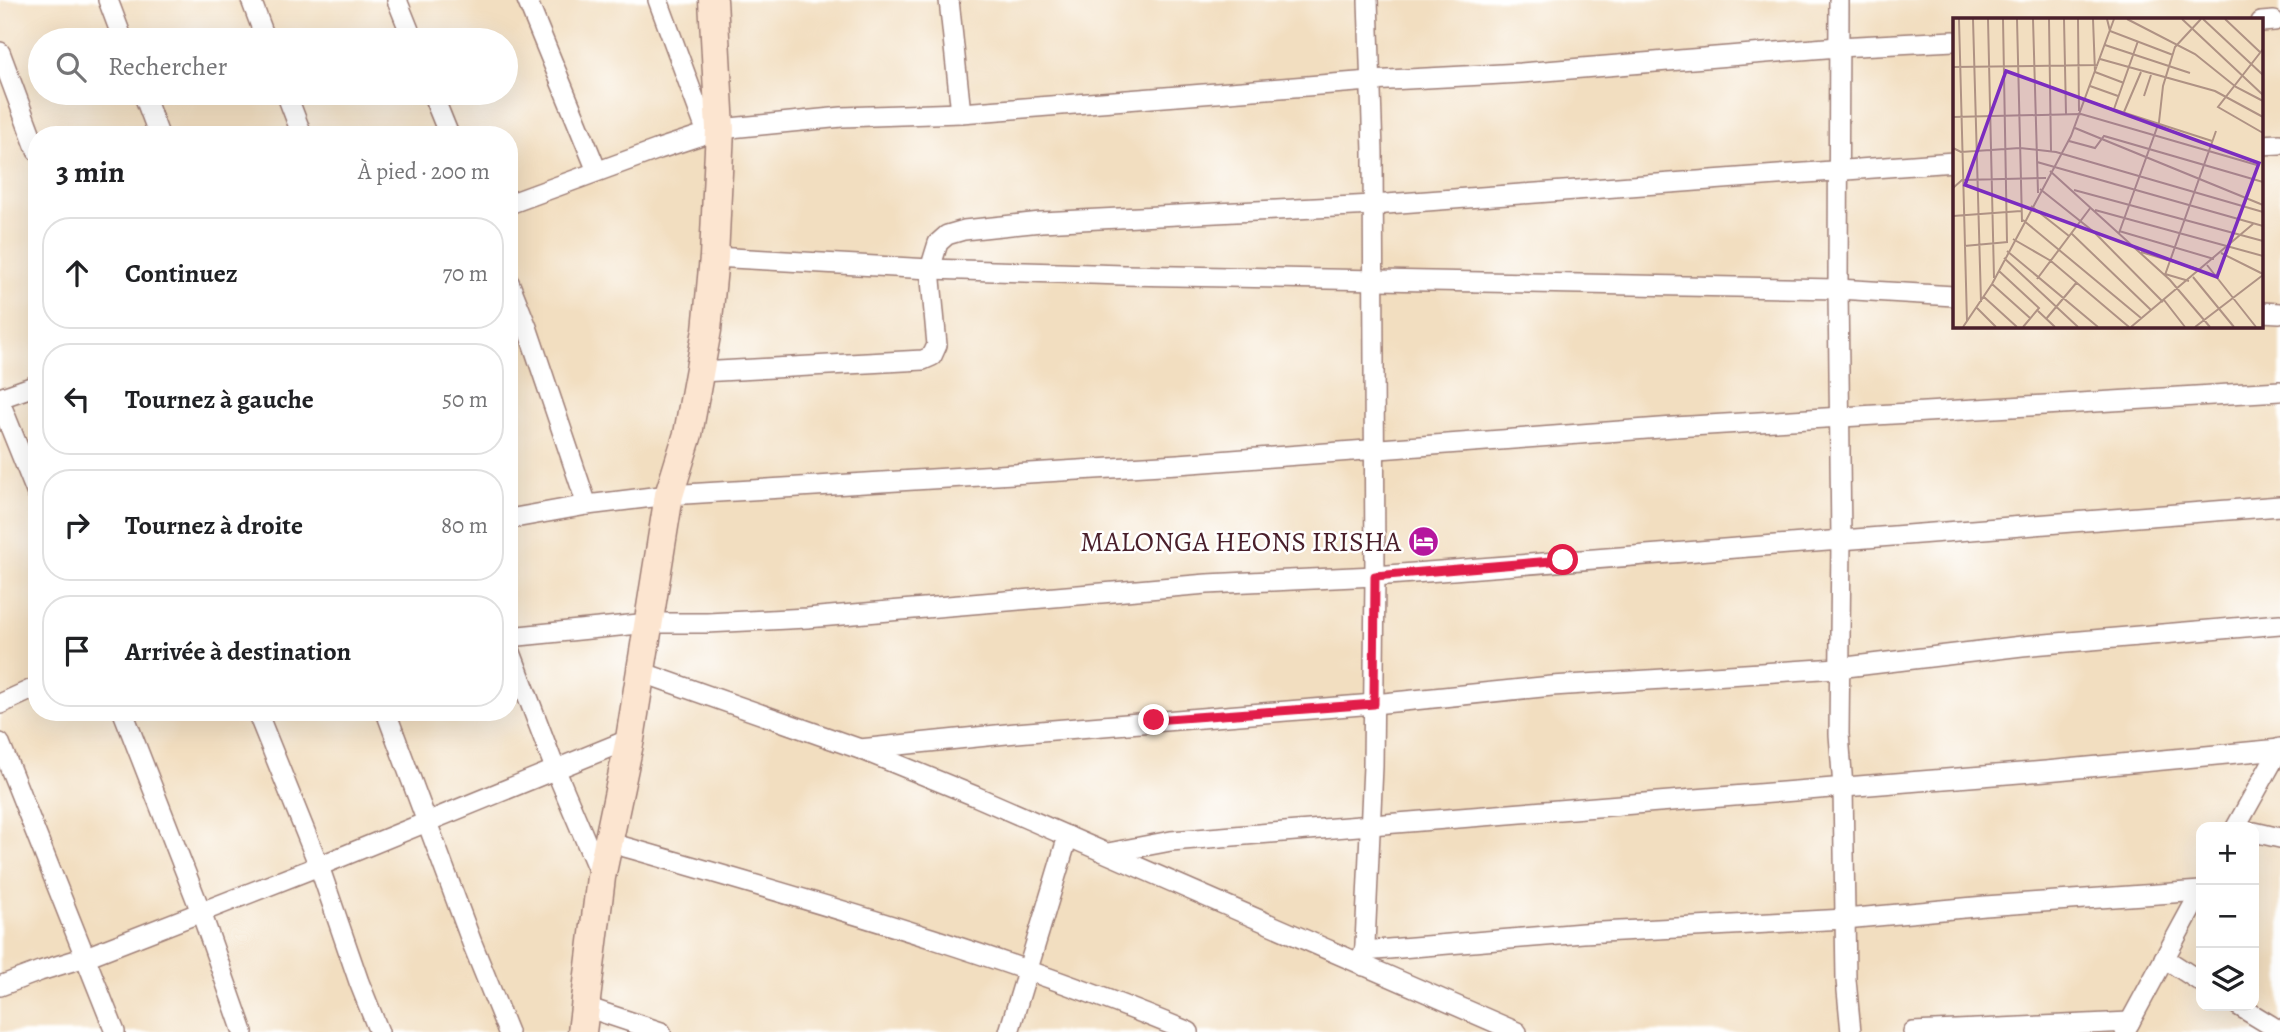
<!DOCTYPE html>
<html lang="fr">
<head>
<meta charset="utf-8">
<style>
	body { margin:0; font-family:Alegreya,serif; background:#f6f6f6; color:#202124 }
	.controls { position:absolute; right:21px; bottom:21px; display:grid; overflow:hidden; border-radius:14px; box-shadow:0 7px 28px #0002 }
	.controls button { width:63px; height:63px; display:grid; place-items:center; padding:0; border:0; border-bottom:2px solid #e0e0e0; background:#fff; color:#202124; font:35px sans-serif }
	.stop { position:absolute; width:21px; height:21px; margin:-16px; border:5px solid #e11d48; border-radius:50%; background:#fff }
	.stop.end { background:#e11d48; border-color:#fff; box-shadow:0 2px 7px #0008 }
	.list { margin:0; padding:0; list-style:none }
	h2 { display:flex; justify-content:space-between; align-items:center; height:91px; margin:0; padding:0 28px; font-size:30px }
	h2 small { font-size:23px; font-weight:400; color:#757577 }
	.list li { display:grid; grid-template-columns:46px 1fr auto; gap:21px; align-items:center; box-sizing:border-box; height:112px; margin:0 14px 14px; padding:0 14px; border:2px solid #e0e0e0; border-radius:28px }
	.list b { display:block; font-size:26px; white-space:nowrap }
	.list em { font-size:23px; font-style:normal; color:#757577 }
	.icon { flex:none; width:38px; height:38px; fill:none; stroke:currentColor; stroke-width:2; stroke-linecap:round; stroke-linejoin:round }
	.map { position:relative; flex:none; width:2280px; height:1032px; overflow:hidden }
	.search { position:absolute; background:#fff; box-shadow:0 7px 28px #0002; left:28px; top:28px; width:490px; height:77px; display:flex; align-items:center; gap:18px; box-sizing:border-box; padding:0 24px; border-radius:38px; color:#757577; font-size:26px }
	.panel { position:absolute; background:#fff; box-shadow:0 7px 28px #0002; left:28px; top:126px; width:490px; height:595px; border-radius:28px }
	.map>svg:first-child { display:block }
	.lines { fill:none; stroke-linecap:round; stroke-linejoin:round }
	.street-casing { stroke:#9e7e76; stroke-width:22 }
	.secondary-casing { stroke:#9e7e76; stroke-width:31 }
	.street { stroke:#fff; stroke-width:19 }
	.secondary { stroke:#fce5d0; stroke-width:28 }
	.route { stroke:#e11d48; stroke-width:9 }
	.labels { text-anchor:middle; stroke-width:5; stroke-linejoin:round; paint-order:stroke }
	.poi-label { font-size:28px; fill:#4a1f2b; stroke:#fff; text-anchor:end }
	.inset-road { fill:none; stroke:#af9284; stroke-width:2 }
	.view { fill:#7b2cbf; fill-opacity:0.15; stroke:#7b2cbf; stroke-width:3.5 }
	.inset-edge { fill:none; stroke:#4a1f2b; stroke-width:3.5 }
</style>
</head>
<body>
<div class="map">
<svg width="2280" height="1032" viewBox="0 0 2280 1032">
	<rect width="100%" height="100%" fill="#fff"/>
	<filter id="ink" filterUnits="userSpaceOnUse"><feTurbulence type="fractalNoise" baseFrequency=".0143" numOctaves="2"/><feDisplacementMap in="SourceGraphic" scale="14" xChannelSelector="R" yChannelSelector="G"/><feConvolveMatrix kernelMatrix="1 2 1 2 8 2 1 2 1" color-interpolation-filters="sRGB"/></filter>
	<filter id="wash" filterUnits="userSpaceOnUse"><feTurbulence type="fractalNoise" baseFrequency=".00686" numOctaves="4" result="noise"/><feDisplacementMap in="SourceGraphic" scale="28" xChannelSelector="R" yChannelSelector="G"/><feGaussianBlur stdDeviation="1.57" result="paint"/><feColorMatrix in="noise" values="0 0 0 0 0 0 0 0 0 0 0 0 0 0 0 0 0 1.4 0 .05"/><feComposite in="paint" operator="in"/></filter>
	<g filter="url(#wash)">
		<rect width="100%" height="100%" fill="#f2dec0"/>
	</g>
	<g filter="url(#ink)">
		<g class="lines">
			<defs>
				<g id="street">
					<path d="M108,0L123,40"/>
					<path d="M251,0L266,40"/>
					<path d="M397,0L413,40"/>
					<path d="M527,0L597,171"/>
					<path d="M658,0L707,133"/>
					<path d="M949,0L961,113"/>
					<path d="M1839,0L1838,289L1841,540L1839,734L1843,787L1846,980L1851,1032"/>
					<path d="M2261,22L2274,21"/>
					<path d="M0,52L37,151"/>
					<path d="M143,93L159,135"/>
					<path d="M286,93L302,135"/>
					<path d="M432,93L449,135"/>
					<path d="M2261,145L2280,144"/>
					<path d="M509,204L659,149L720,129L842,117L961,113L1370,81L1521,73L1838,47L1954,41"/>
					<path d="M714,257L930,269L1124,275L1838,289L1954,296"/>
					<path d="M509,282L527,327L587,505"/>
					<path d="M2261,312L2280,313"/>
					<path d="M700,372L923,360L932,356L937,345L930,269L938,243L947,235L964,230L1041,222L1373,205L1954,162"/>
					<path d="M0,398L37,385"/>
					<path d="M0,402L37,494"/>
					<path d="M509,519L587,505L669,495L1178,464L1674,427L2280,391"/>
					<path d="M509,637L649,623H707L807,618L1207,584L1375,576L2280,506"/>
					<path d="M509,647L556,771L601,877"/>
					<path d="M641,672L860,749L975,796L1517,1032"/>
					<path d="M0,704L37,687"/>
					<path d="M123,712L201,912L243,1032"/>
					<path d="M257,712L319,866L359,982L379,1032"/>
					<path d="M386,712L472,943L508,1032"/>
					<path d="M0,743L115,1032"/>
					<path d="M860,749L1016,733L1374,704L1552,686L1838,668L2022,646L2280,624"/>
					<path d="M2236,827L2280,748"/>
					<path d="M2254,832L2280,838"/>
					<path d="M608,842C804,899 1001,953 1189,1032"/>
					<path d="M1108,853L1171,841L2046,771L2280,749"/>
					<path d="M1364,951L1583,933L1845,919L1985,906L2201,891"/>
					<path d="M2164,958L2201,982"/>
					<path d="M1364,966L1373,766L1375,576L1373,152L1368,0"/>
					<path d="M0,986L40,971L86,957L319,866L630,739"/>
					<path d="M2239,1006L2280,1031"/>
					<path d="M586,1007L661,1032"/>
					<path d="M2125,1031L2201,891"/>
					<path d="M1009,1032L1068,836"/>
					<path d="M1913,1032L2130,1022"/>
				</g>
				<path id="secondary" d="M582,1032L601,877L630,739L669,495L688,434L707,330L714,257L720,129L713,0"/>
			</defs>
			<!-- street casing -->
			<use href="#street" class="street-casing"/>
			<!-- secondary casing -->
			<use href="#secondary" class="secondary-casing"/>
			<!-- street -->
			<use href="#street" class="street"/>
			<!-- secondary -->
			<use href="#secondary" class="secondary"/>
		</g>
	</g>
	<g class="lines" filter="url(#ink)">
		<!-- route -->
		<path class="route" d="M1154,720L1374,704L1375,576L1563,560"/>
	</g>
	<!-- icons -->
	<defs>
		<symbol id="hotel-disc" viewBox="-11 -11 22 22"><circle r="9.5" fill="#b5179e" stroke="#fff"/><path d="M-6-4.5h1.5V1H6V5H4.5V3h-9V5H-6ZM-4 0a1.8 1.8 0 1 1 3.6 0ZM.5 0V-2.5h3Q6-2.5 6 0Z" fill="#fff"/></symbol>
	</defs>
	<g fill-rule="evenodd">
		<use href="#hotel-disc" x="1406" y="524" width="35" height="35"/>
	</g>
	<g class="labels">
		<!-- poi labels -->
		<g class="poi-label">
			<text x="1401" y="551">MALONGA HEONS IRISHA</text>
		</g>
	</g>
	<!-- overview -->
	<g transform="translate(1953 18)">
		<rect width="310" height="310" fill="#f2dec0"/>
		<path class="inset-road" d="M6,1L14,304M20,1L28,284M35,1L41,260M50,1L54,224M64,1L69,204M80,1L85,175M96,1L98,133M111,1L113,96M125,1L126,93M140,1L142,54L171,65M154,1L157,13L220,37M174,1L242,36L283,69L310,83M229,1L310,77M250,1L310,57M272,1L308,35M152,27L237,55M310,31L265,89L310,115M147,41L262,73L310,99M0,49L145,47M137,68L165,78M191,78L198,57M132,82L259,123M161,91L185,23M171,94L188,54M0,99L128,96L304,147M122,110L310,187M116,123L142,130L151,118L310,164M0,130L8,134L67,130L103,134L310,194M84,144L310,208M97,153L217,262L257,309M0,170L9,162L93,160M87,171L141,214L210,284M121,172L310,223M78,188L116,218M142,192L310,238M0,198L68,193M70,202L188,300M166,213L261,241M118,215L198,292M166,215L206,104L210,68L222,29L248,1M60,221L98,243L176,309M11,228L55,224M54,233L145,309M188,234L248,252M268,235L310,256M51,240L125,309M254,247L303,309M46,253L86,290L70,309M212,256L236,263M212,257L263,113M240,259L281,309M84,261L138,189M39,266L77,300M31,279L64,309M211,282L232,309M24,290L43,309M85,293L102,309M93,301L124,264M10,309L39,266L118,118L161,1M178,309L300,206M242,309L310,257"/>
		<path class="view" d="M53,53L306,145L264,259L12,167Z"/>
		<rect width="310" height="310" class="inset-edge"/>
	</g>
</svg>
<div class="controls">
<button>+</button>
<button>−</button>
<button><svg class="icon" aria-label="layers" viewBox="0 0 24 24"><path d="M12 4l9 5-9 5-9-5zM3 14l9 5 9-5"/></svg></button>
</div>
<div class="stop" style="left:1563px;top:560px"></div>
<div class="stop end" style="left:1154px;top:720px"></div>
<div class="search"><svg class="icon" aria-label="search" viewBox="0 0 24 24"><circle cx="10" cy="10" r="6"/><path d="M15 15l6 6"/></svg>Rechercher</div>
<section class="panel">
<h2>3 min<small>À pied · 200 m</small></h2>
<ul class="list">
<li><svg class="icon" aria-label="ahead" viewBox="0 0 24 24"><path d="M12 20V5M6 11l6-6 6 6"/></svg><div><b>Continuez</b></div><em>70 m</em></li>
<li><svg class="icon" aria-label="left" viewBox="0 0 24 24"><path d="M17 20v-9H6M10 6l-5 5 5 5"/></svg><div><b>Tournez à gauche</b></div><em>50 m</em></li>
<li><svg class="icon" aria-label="right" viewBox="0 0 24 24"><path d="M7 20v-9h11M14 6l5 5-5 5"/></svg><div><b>Tournez à droite</b></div><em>80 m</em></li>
<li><svg class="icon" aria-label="arrive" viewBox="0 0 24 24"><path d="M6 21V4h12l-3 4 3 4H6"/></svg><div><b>Arrivée à destination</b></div></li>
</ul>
</section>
</div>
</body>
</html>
